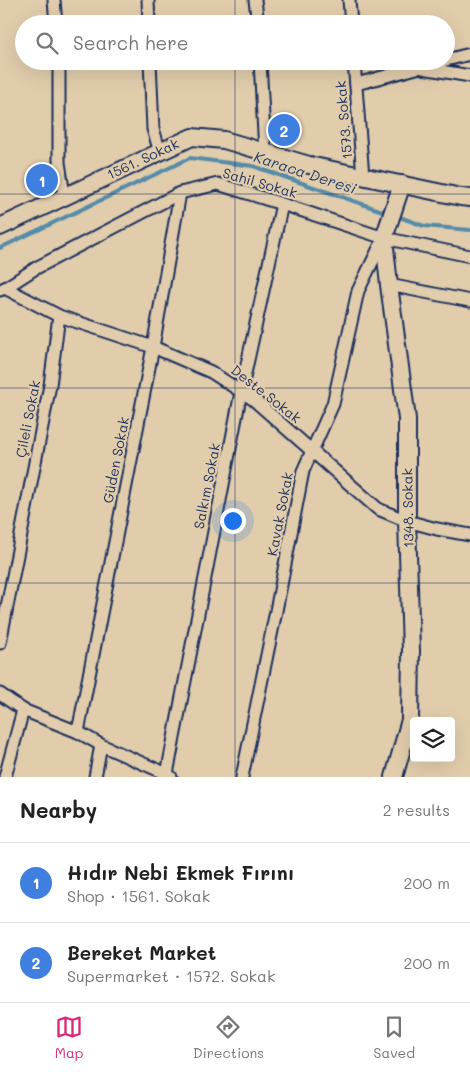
<!DOCTYPE html>
<html lang="en">
<head>
<meta charset="utf-8">
<style>
	body { margin:0; font-family:Mali,sans-serif; background:#f2f2f2; color:#222 }
	.controls { position:absolute; right:15px; bottom:15px; display:grid; overflow:hidden; border-radius:5px; box-shadow:0 5px 20px #0002 }
	.controls button { width:45px; height:45px; display:grid; place-items:center; padding:0; border:0; border-bottom:1px solid #e0e0e0; background:#fff; color:#222; font:25px sans-serif }
	.you { position:absolute; left:232px; top:520px; width:18px; height:18px; margin:-12px; border:4px solid #fff; border-radius:50%; background:#1a73e8; box-shadow:0 0 0 8px #1a73e833 }
	.badge { display:grid; place-items:center; width:32px; height:32px; border-radius:50%; background:#db2777; color:#fff; font-size:16px; font-weight:700 }
	.pin { position:absolute; translate:-50% -50%; border:2px solid #fff; box-shadow:0 1px 5px #0006 }
	.list { margin:0; padding:0; list-style:none }
	h2 { display:flex; justify-content:space-between; align-items:center; height:65px; margin:0; padding:0 20px; font-size:21px }
	h2 small { font-size:16px; font-weight:400; color:#767676 }
	.list li { display:grid; grid-template-columns:32px 1fr auto; gap:15px; align-items:center; box-sizing:border-box; height:80px; padding:0 20px; border-top:1px solid #e0e0e0 }
	.list b { display:block; font-size:19px; white-space:nowrap }
	.list p { margin:0; font-size:16px; white-space:nowrap; color:#767676 }
	.list em { font-size:16px; font-style:normal; color:#767676 }
	.icon { flex:none; width:28px; height:28px; fill:none; stroke:currentColor; stroke-width:2; stroke-linecap:round; stroke-linejoin:round }
	.map { position:relative; flex:none; width:470px; height:777px; overflow:hidden }
	.search { position:absolute; background:#fff; box-shadow:0 5px 20px #0002; left:15px; right:15px; top:15px; height:55px; display:flex; align-items:center; gap:12px; box-sizing:border-box; padding:0 18px; border-radius:28px; color:#767676; font-size:19px }
	.sheet { height:225px; background:#fff }
	nav { display:flex; justify-content:space-around; align-items:center; box-sizing:border-box; height:70px; border-top:1px solid #e0e0e0; background:#fff; font-size:14px; color:#767676 }
	nav a { display:grid; justify-items:center; gap:2px }
	nav .on { color:#db2777 }
	.map>svg:first-child { display:block }
	.lines { fill:none; stroke-linecap:round; stroke-linejoin:round }
	.stream { stroke:#558ba8; stroke-width:4 }
	.street-casing { stroke:#1b2f5e; stroke-width:15 }
	.secondary-casing { stroke:#1b2f5e; stroke-width:20 }
	.street { stroke:#e1cdac; stroke-width:11 }
	.secondary { stroke:#e1cdac; stroke-width:16 }
	.grid { fill:none; stroke:#1b2f5e; stroke-width:1; stroke-opacity:0.55 }
	.labels { text-anchor:middle; stroke-width:4.5; stroke-linejoin:round; paint-order:stroke }
	.street-label { font-size:14px; fill:#1b2f5e; stroke:#e1cdac }
	.water-label { font-size:15px; font-style:italic; fill:#253e6a; stroke:#e1cdac }
</style>
</head>
<body>
<div class="map">
<svg width="470" height="777" viewBox="0 0 470 777">
	<rect width="100%" height="100%" fill="#e1cdac"/>
	<filter id="ink" filterUnits="userSpaceOnUse"><feTurbulence type="fractalNoise" baseFrequency=".02" numOctaves="2"/><feDisplacementMap in="SourceGraphic" scale="10" xChannelSelector="R" yChannelSelector="G"/><feConvolveMatrix kernelMatrix="1 2 1 2 8 2 1 2 1" color-interpolation-filters="sRGB"/></filter>
	<g filter="url(#ink)">
		<g class="lines">
			<!-- stream -->
			<g class="stream">
				<path d="M397,216L424,226L470,230"/>
				<path d="M0,248L190,158L253,166L388,213"/>
			</g>
			<defs>
				<g id="street">
					<path d="M54,0L56,24"/>
					<path d="M148,0L149,24"/>
					<path d="M255,0L258,24"/>
					<path d="M349,0L351,24"/>
					<path d="M446,60L470,54"/>
					<path d="M59,61V162L64,196"/>
					<path d="M150,61L153,129L160,152"/>
					<path d="M260,61L265,152"/>
					<path d="M354,61L363,177"/>
					<path d="M423,68L470,76"/>
					<path d="M356,84L443,61"/>
					<path d="M389,285L470,301"/>
					<path d="M5,288L59,316L153,347L211,372L254,400L378,509L407,521L437,529L470,535"/>
					<path d="M0,290L5,288L36,268L180,193L218,184L282,204L384,238L470,256"/>
					<path d="M0,643L50,385L59,316"/>
					<path d="M0,694L23,710L78,732L101,745L167,774L171,777"/>
					<path d="M78,732L153,347L180,193"/>
					<path d="M167,774L241,392L282,204"/>
					<path d="M5,777L23,710"/>
					<path d="M95,777L101,745"/>
					<path d="M242,777L276,611L303,471L333,404L358,291L384,238"/>
				</g>
				<g id="secondary">
					<path d="M0,227L192,137L224,140L309,165L461,197L470,198"/>
					<path d="M394,777L410,720L411,651L407,521V419L389,285L384,238L402,184"/>
				</g>
			</defs>
			<!-- street casing -->
			<use href="#street" class="street-casing"/>
			<!-- secondary casing -->
			<use href="#secondary" class="secondary-casing"/>
			<!-- street -->
			<use href="#street" class="street"/>
			<!-- secondary -->
			<use href="#secondary" class="secondary"/>
		</g>
	</g>
	<!-- grid -->
	<path class="grid" d="M235,0V24M235,61V777M0,194H470M0,388H470M0,583H470"/>
	<g class="labels">
		<!-- street labels -->
		<g class="street-label">
			<text transform="translate(344 120) rotate(-95)" y="5">1573. Sokak</text>
			<text transform="translate(143 159) rotate(-25)" y="5">1561. Sokak</text>
			<text transform="translate(260 183) rotate(16)" y="5">Sahil Sokak</text>
			<text transform="translate(266 394) rotate(38)" y="5">Deste Sokak</text>
			<text transform="translate(28 419) rotate(-79)" y="5">Çileli Sokak</text>
			<text transform="translate(116 460) rotate(-79)" y="5">Güden Sokak</text>
			<text transform="translate(207 486) rotate(-79)" y="5">Salkım Sokak</text>
			<text transform="translate(408 508) rotate(-91)" y="5">1348. Sokak</text>
			<text transform="translate(280 514) rotate(-79)" y="5">Kavak Sokak</text>
		</g>
		<!-- water labels -->
		<g class="water-label">
			<text transform="translate(305 173) rotate(18)" y="5">Karaca Deresi</text>
		</g>
	</g>
</svg>
<div class="controls">
<button><svg class="icon" aria-label="layers" viewBox="0 0 24 24"><path d="M12 4l9 5-9 5-9-5zM3 14l9 5 9-5"/></svg></button>
</div>
<div class="you"></div>
<div class="pin badge" style="left:42px;top:180px;background:#3f7fe0">1</div>
<div class="pin badge" style="left:284px;top:130px;background:#3f7fe0">2</div>
<div class="search"><svg class="icon" aria-label="search" viewBox="0 0 24 24"><circle cx="10" cy="10" r="6"/><path d="M15 15l6 6"/></svg>Search here</div>
</div>
<section class="sheet">
<h2>Nearby<small>2 results</small></h2>
<ul class="list">
<li><span class="badge" style="background:#3f7fe0">1</span><div><b>Hıdır Nebi Ekmek Fırını</b><p>Shop · 1561. Sokak</p></div><em>200 m</em></li>
<li><span class="badge" style="background:#3f7fe0">2</span><div><b>Bereket Market</b><p>Supermarket · 1572. Sokak</p></div><em>200 m</em></li>
</ul>
</section>
<nav>
<a class="on"><svg class="icon" aria-label="map" viewBox="0 0 24 24"><path d="M3 6l6-2 6 2 6-2v14l-6 2-6-2-6 2zM9 4v14M15 6v14"/></svg>Map</a>
<a><svg class="icon" aria-label="directions" viewBox="0 0 24 24"><path d="M12 3l9 9-9 9-9-9zM9 14v-3h6M13 9l2 2-2 2"/></svg>Directions</a>
<a><svg class="icon" aria-label="saved" viewBox="0 0 24 24"><path d="M7 4h10v16l-5-4-5 4z"/></svg>Saved</a>
</nav>
</body>
</html>
